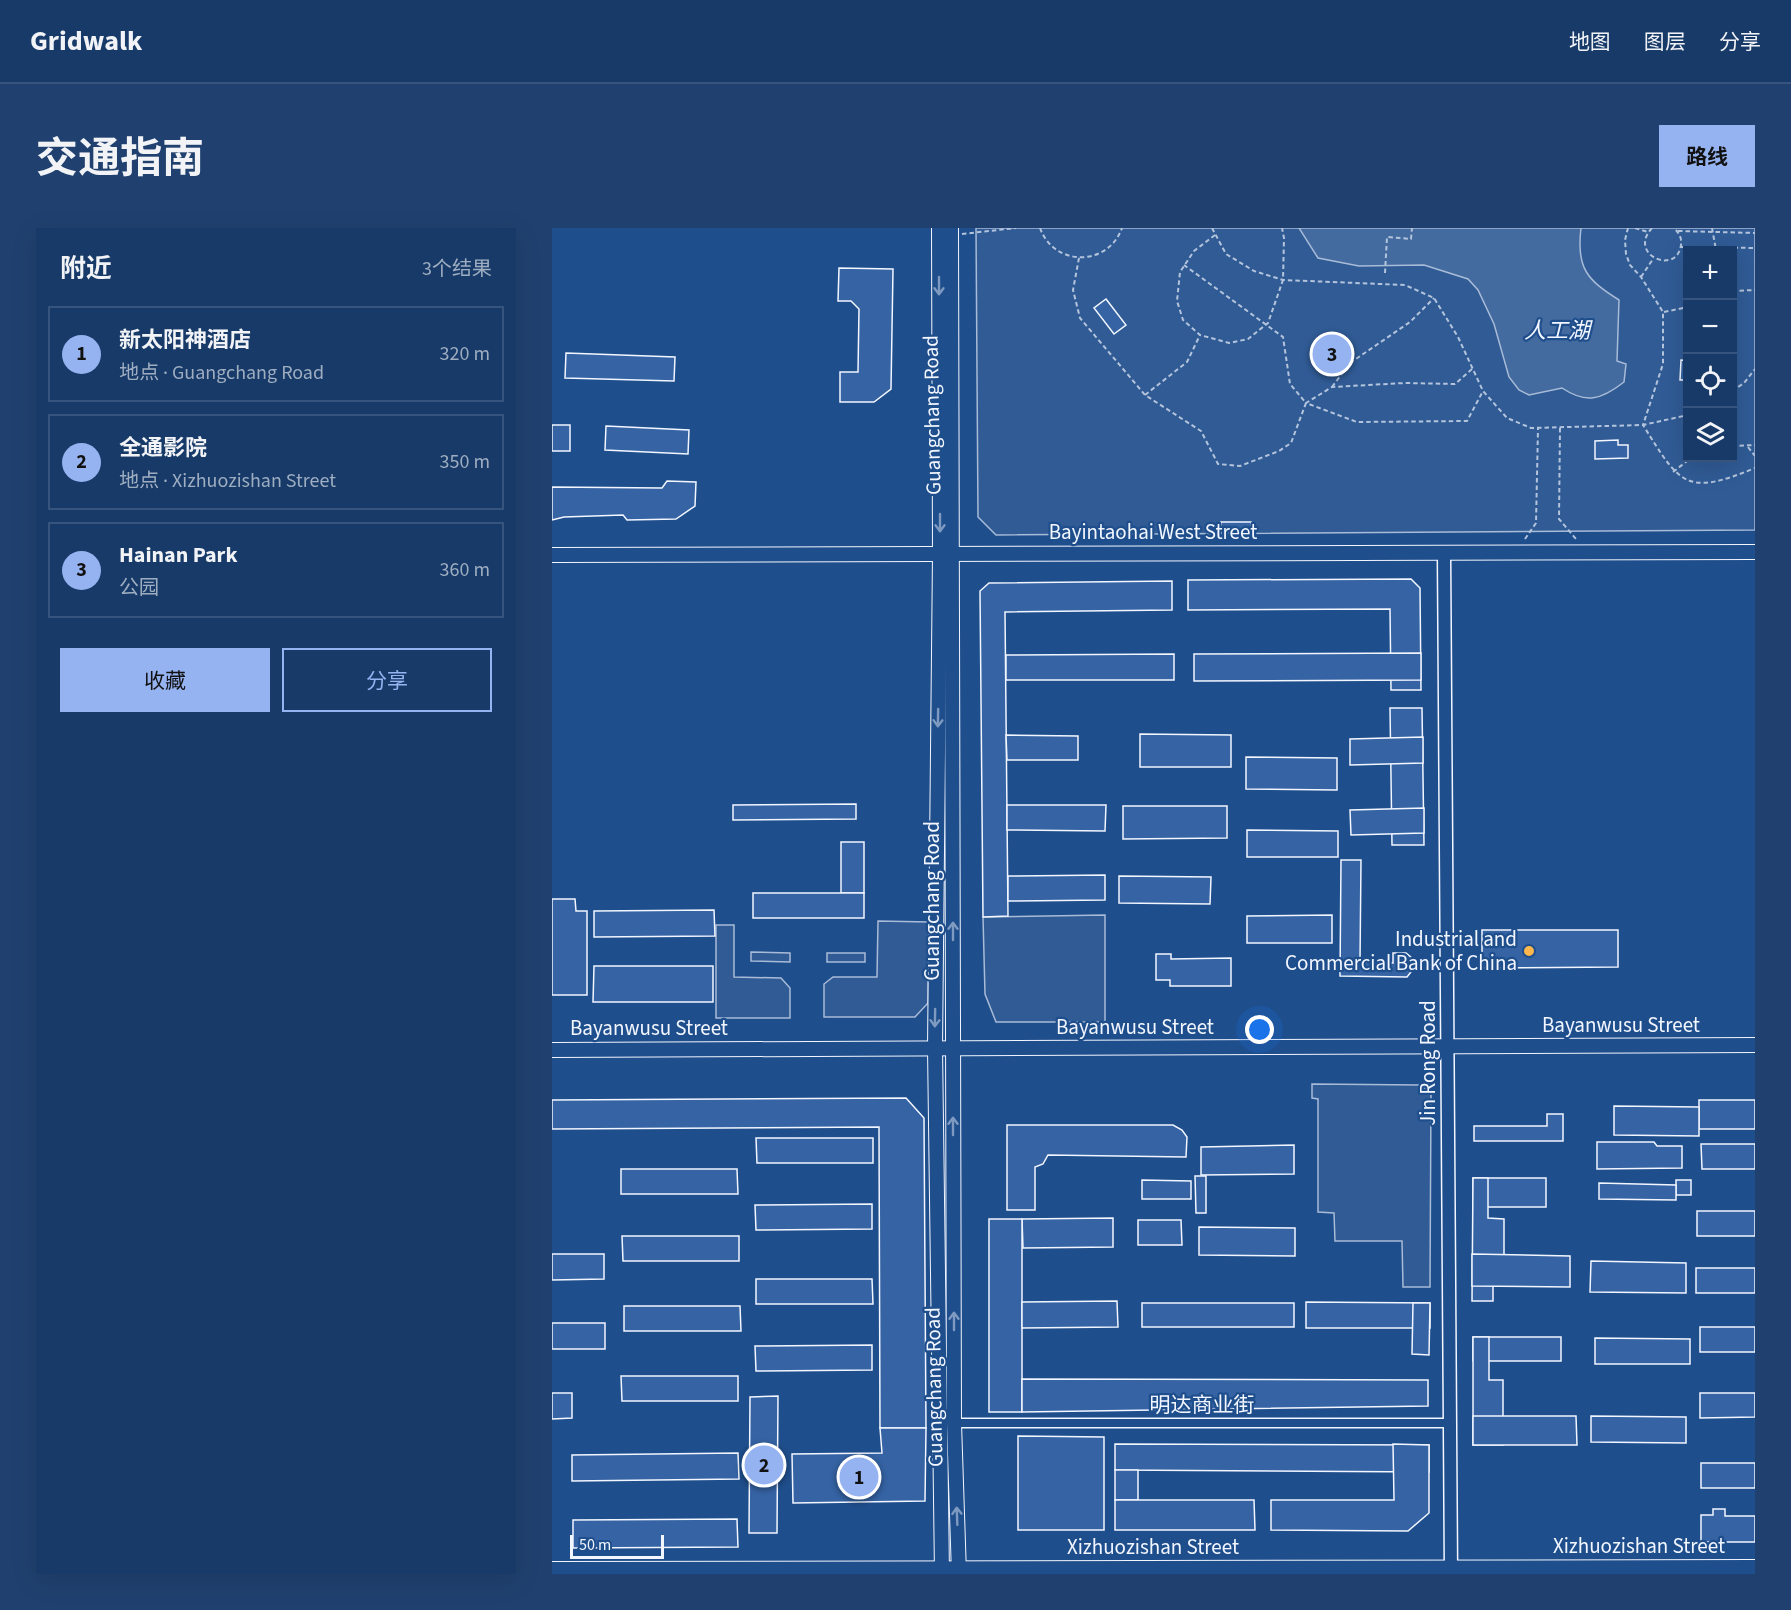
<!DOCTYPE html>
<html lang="zh">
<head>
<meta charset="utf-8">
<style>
	body { margin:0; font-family:"Source Sans 3","Noto Sans SC",sans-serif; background:#20416f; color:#f1f3f6 }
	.controls { position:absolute; right:18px; top:18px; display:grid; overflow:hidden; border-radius:0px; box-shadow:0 6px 24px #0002 }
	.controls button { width:54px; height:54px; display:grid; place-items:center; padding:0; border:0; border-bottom:2px solid #36547d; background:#173a69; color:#f1f3f6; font:30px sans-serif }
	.scale { position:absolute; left:18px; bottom:15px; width:94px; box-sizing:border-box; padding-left:6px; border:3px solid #f2f6ff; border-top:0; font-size:16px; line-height:21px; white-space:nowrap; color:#f2f6ff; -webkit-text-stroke:4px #1f4e8c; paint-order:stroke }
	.you { position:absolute; left:708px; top:802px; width:21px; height:21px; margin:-15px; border:4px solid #fff; border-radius:50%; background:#1a73e8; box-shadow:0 0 0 9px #1a73e833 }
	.badge { display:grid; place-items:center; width:39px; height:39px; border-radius:50%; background:#95b2f1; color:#111; font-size:20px; font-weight:700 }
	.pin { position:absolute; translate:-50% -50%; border:3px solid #fff; box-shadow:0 2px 6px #0006 }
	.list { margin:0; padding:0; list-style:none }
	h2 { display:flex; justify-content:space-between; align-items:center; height:78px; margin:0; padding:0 24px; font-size:26px }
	h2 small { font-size:20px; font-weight:400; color:#9eadc0 }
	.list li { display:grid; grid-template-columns:39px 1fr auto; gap:18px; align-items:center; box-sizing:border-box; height:96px; margin:0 12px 12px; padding:0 12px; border:2px solid #36547d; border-radius:0px }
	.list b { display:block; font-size:22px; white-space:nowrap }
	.list p { margin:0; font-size:20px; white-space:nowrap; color:#9eadc0 }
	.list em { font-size:20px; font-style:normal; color:#9eadc0 }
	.actions { display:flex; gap:12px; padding:18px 24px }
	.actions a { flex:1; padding:14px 0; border:2px solid #95b2f1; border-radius:0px; text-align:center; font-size:21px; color:#95b2f1 }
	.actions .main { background:#95b2f1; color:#111 }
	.icon { flex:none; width:33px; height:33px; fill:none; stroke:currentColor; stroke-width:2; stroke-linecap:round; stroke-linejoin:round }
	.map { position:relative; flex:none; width:1203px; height:1346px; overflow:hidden; border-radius:0px }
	header { display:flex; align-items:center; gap:36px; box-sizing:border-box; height:84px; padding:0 30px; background:#173a69; border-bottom:2px solid #36547d }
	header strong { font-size:28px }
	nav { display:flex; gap:33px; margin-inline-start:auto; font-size:21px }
	.intro { display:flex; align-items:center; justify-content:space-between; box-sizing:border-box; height:144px; padding:0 36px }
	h1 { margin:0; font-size:42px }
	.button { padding:15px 27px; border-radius:0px; background:#95b2f1; color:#111; font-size:21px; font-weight:700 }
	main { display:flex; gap:36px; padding:0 36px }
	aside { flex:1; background:#173a69; border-radius:0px; box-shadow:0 6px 24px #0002 }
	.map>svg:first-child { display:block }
	.green { fill:#305b95; stroke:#a8bbd7; stroke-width:1.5; fill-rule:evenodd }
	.water { fill:#446ba0; stroke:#a8bbd7; stroke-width:1.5 }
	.building { fill:#3563a3; stroke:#f2f6ff; stroke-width:1.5 }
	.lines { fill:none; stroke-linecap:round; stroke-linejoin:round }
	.pedestrian-casing { stroke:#f2f6ff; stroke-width:11 }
	.minor-casing { stroke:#f2f6ff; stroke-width:15 }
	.tertiary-casing { stroke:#f2f6ff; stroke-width:16 }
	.path { stroke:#b3c4dc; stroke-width:2; stroke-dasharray:4.5 3; stroke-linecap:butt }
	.pedestrian { stroke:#1f4e8c; stroke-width:8 }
	.minor { stroke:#1f4e8c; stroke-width:12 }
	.tertiary { stroke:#1f4e8c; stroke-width:14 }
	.oneway { stroke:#7e9ac0 }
	.poi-dot { fill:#ffb74d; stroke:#1f4e8c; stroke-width:2 }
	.labels { text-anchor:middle; stroke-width:4.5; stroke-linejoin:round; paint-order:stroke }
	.street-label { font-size:21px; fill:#f2f6ff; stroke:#1f4e8c }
	.poi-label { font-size:21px; fill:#f2f6ff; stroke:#1f4e8c; text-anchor:end }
	.water-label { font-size:22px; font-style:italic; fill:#f2f6ff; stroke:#1f4e8c }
</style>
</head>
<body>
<header>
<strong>Gridwalk</strong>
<nav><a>地图</a><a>图层</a><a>分享</a></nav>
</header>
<div class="intro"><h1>交通指南</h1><a class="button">路线</a></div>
<main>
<aside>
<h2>附近<small>3个结果</small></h2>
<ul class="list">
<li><span class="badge">1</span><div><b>新太阳神酒店</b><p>地点 · Guangchang Road</p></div><em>320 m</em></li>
<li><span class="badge">2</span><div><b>全通影院</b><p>地点 · Xizhuozishan Street</p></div><em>350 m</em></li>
<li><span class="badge">3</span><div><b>Hainan Park</b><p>公园</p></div><em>360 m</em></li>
</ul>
<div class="actions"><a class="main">收藏</a><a>分享</a></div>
</aside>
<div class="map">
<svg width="1203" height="1346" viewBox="0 0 1203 1346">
	<rect width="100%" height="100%" fill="#1f4e8c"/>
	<!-- green -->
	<g class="green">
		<path d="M424,0H1203V302L444,307L426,289ZM1136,22H1180V230H1136Z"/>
		<path d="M553,687V794H444L433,766L431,689Z"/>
		<path d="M326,693L377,694L376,775L363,789H272V756L281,749H325Z"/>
		<path d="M164,697H182V749L229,750L238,760V790H164Z"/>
		<path d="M199,724L238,725V734L199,733Z"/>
		<rect x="275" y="725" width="38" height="9"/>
		<path d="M760,856L869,857L879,866L878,1059H851L850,1013H783L782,985L766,984V871L760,870Z"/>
	</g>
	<!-- water -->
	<path class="water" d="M747,0H1029C1024,40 1035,52 1067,72L1065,133L1074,136L1072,154C1049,172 1034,176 1010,160L977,167L967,162L957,149L942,96L926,62L916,51L872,37L807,38L766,30Z"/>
	<!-- building -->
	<g class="building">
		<path d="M287,40L341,41L339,161L322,174H288V144H306L307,81L299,73H286Z"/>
		<path d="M554,71L574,97L562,106L542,80Z"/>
		<path d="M14,125L123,129L122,153L13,150Z"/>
		<path d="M1129,132L1136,133V152H1128Z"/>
		<rect x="0" y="197" width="18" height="26"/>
		<path d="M54,198L137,202L136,226L53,222Z"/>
		<path d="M1066,212V217H1076V230L1043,231V213Z"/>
		<path d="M115,253L144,254L143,278L124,291L75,292L71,287L12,289L0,292V259L110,260Z"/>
		<rect x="669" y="294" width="30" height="11"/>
		<path d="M859,351L868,360L869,462H839L838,381L636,382V352Z"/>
		<path d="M620,353V382L453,384L456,688L431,689L428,363L437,355Z"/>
		<path d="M869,425V452L642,453V426Z"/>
		<path d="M622,426V452H454V427Z"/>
		<path d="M838,480H870L872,617H840Z"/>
		<path d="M588,506L679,507V539H588Z"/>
		<path d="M454,507L526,508V532H455Z"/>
		<path d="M871,509V535L798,537V511Z"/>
		<path d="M694,529L785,530V562L694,561Z"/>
		<path d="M304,576V591L181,592V577Z"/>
		<path d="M455,577H554L553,603L455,602Z"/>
		<path d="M571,578H675V610L571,611Z"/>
		<path d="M872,580V605L799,607L798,582Z"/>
		<path d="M695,602L786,603V629H695Z"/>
		<rect x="289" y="614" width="23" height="51"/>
		<path d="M789,632H809L808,734L841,735V725H854L866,735L855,749L788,748Z"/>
		<path d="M553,647V672L456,673V648Z"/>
		<path d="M567,648L659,649L658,676L567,675Z"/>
		<rect x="201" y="665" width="111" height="25"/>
		<path d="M0,671H23L24,683H35V767H0Z"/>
		<path d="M162,682L163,708L42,709V683Z"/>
		<path d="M780,687V715H695V688Z"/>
		<path d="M930,702H1066V739L930,740Z"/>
		<path d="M604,726H619V731L679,730V758H618V752H604Z"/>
		<path d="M42,738H161V774H41Z"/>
		<path d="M354,870L372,890L374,1200H328L327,899L0,901V872Z"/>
		<rect x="1147" y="872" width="56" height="29"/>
		<path d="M1062,878L1147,879V908L1062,907Z"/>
		<path d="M995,886H1011V913H922V898H995Z"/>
		<path d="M455,897H621L630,902L635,909L634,929L496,927L491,936L483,939V982H455Z"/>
		<path d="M204,910H321V935H205Z"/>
		<path d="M1045,914H1102L1105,918H1130V940L1045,941Z"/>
		<path d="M1149,916H1203V941H1150Z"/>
		<path d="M742,917V946L649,947V919Z"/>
		<path d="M69,941H185L186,966H69Z"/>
		<path d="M643,948H654V985H644Z"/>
		<rect x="921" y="950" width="73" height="29"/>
		<path d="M921,950H936V990L952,991V1027H941V1073H920Z"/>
		<path d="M590,952L639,953V971H590Z"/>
		<rect x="1124" y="952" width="15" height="15"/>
		<path d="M1047,955L1124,957V972L1047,971Z"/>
		<path d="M320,976V1001L204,1002L203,977Z"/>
		<rect x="1145" y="983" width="58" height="25"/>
		<path d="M561,990V1019L471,1020L470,991Z"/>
		<rect x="437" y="991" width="33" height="193"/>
		<path d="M586,992H629L630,1017H586Z"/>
		<path d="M647,999L743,1000V1028L647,1027Z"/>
		<path d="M70,1008H187V1033H71Z"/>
		<path d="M0,1026H52V1051L0,1052Z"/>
		<path d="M920,1026L1018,1028V1059L920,1058Z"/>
		<path d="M1039,1033L1134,1035V1065L1038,1064Z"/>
		<rect x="1144" y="1040" width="59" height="25"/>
		<path d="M204,1051H320L321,1076H204Z"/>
		<path d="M565,1073L566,1099L470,1100V1074Z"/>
		<path d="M754,1074L878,1075V1100H754Z"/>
		<rect x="590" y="1075" width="152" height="24"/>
		<path d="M861,1075H878L877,1127L860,1126Z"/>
		<path d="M72,1078H188L189,1103H72Z"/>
		<rect x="0" y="1095" width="53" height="26"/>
		<rect x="1148" y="1099" width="55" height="25"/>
		<rect x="921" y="1109" width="88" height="24"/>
		<path d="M921,1109H937V1152H951V1217H921Z"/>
		<path d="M1043,1110L1138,1111V1136H1043Z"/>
		<path d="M320,1117V1142L204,1143L203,1118Z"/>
		<path d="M69,1148H186V1173H70Z"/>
		<path d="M470,1151L876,1152V1178L470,1184Z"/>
		<path d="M0,1165H20V1190L0,1191Z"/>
		<path d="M1148,1165H1203V1189L1148,1190Z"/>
		<path d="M226,1168L225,1305H197L198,1169Z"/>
		<path d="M921,1188H1024L1025,1217H921Z"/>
		<path d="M1039,1188L1134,1189V1215L1039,1214Z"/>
		<path d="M328,1200H374L373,1273L241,1275L240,1226L330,1225Z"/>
		<path d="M466,1208L552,1209V1302H466Z"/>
		<path d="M563,1216L877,1217V1244L563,1242Z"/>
		<path d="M841,1216L877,1217V1285L856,1303L719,1302V1272H842Z"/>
		<path d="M186,1225L187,1251L20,1253V1227Z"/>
		<rect x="1149" y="1235" width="54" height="25"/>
		<rect x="563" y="1242" width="23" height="30"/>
		<path d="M563,1272H702L703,1302H563Z"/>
		<path d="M1161,1281H1173V1288H1203V1314H1149V1287H1161Z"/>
		<path d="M185,1291L186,1319L21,1320V1292Z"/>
	</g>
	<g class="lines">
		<defs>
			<path id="pedestrian" d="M402,1195H898"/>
			<path id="minor" d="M892,325L899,1346"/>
			<g id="tertiary">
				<path d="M387,0L388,326L383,820L390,1346"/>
				<path d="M399,0L402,1195L407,1346"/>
				<path d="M0,327L1203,324"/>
				<path d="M0,822L1203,817"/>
				<path d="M0,1341L1203,1339"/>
			</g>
		</defs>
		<!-- pedestrian casing -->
		<use href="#pedestrian" class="pedestrian-casing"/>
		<!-- minor casing -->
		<use href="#minor" class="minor-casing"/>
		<!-- tertiary casing -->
		<use href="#tertiary" class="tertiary-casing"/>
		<!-- path -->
		<g class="path">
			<path d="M488,0C502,39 556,39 570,0"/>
			<path d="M660,0L674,26L702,43L731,52L853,57L882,70L906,109L931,163L955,190L979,200L1091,197L1136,187"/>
			<path d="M1076,0L1073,12L1074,26L1078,37L1089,49L1111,84V136L1091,197C1128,256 1133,269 1203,240"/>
			<path d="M1083,0L1096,4"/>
			<path d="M1100,0C1075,27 1125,48 1129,17C1130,10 1127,5 1122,0"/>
			<path d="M1160,0L1164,22"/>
			<path d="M1126,3L1203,5"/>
			<path d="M410,6L464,0"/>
			<path d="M663,7L642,23L628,44L625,73L631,92L648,107L677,115L696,111L716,95L731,52L732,10L730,0"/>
			<path d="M1129,19L1203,20"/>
			<path d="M527,30L521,62L528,90L593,167L649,203L666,236L688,238L727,223L739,215L754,175L738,156L731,109L632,37"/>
			<path d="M833,45L835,9L859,11L860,0"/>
			<path d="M1089,49L1101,31"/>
			<path d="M1180,63L1203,62"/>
			<path d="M1112,84L1136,79"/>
			<path d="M920,141L903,156L853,155L780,159L754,175L805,194L915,193L931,163"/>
			<path d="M780,159L798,135L858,94L882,70"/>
			<path d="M1180,163L1192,155L1203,141"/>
			<path d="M593,167L635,134L648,107"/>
			<path d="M1008,200L1007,291L1024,311"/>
			<path d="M1180,218L1203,217"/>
			<path d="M1196,219L1203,228"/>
			<path d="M1121,244L1139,230"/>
			<path d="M973,311L984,295L986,200"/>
		</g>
		<!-- pedestrian -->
		<use href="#pedestrian" class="pedestrian"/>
		<!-- minor -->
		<use href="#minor" class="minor"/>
		<!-- tertiary -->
		<use href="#tertiary" class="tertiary"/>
	</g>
	<!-- one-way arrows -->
	<defs><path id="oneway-shaft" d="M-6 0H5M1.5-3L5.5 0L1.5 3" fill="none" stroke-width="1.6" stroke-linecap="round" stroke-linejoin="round" transform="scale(1.5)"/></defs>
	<g class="oneway">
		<use href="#oneway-shaft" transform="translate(387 58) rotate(90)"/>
		<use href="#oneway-shaft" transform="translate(388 295) rotate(90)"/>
		<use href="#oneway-shaft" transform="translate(386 490) rotate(91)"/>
		<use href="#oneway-shaft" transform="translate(401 703) rotate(-90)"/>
		<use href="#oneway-shaft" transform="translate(383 790) rotate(91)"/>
		<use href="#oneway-shaft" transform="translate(401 898) rotate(-90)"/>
		<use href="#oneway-shaft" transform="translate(402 1093) rotate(-90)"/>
		<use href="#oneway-shaft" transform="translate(405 1288) rotate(-92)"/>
	</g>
	<!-- markers -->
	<circle class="poi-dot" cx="977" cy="723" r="6"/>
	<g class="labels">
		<!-- street labels -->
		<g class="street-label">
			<text transform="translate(380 187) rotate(-91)" y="7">Guangchang Road</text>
			<text x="601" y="311">Bayintaohai West Street</text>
			<text transform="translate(380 673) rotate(-90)" y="7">Guangchang Road</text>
			<text x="1069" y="804">Bayanwusu Street</text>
			<text x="583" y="806">Bayanwusu Street</text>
			<text x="97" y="807">Bayanwusu Street</text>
			<text transform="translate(876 835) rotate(-90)" y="7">Jin Rong Road</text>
			<text transform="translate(382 1159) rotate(-91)" y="7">Guangchang Road</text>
			<text x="650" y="1184">明达商业街</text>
			<text x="1087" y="1325">Xizhuozishan Street</text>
			<text x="601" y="1326">Xizhuozishan Street</text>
		</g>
		<!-- poi labels -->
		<g class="poi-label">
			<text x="965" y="718">Industrial and<tspan x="965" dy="24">Commercial Bank of China</tspan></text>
		</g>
		<!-- water labels -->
		<g class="water-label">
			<text x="1005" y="110">人工湖</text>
		</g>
	</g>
</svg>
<div class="controls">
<button>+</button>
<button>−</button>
<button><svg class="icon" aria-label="locate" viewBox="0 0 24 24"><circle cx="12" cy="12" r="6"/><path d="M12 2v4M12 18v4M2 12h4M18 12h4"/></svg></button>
<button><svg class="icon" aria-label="layers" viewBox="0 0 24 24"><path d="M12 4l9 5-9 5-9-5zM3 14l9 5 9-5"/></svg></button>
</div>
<div class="scale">50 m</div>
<div class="you"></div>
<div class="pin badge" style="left:307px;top:1249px">1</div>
<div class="pin badge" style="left:212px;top:1237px">2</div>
<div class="pin badge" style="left:780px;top:126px">3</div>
</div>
</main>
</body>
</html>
